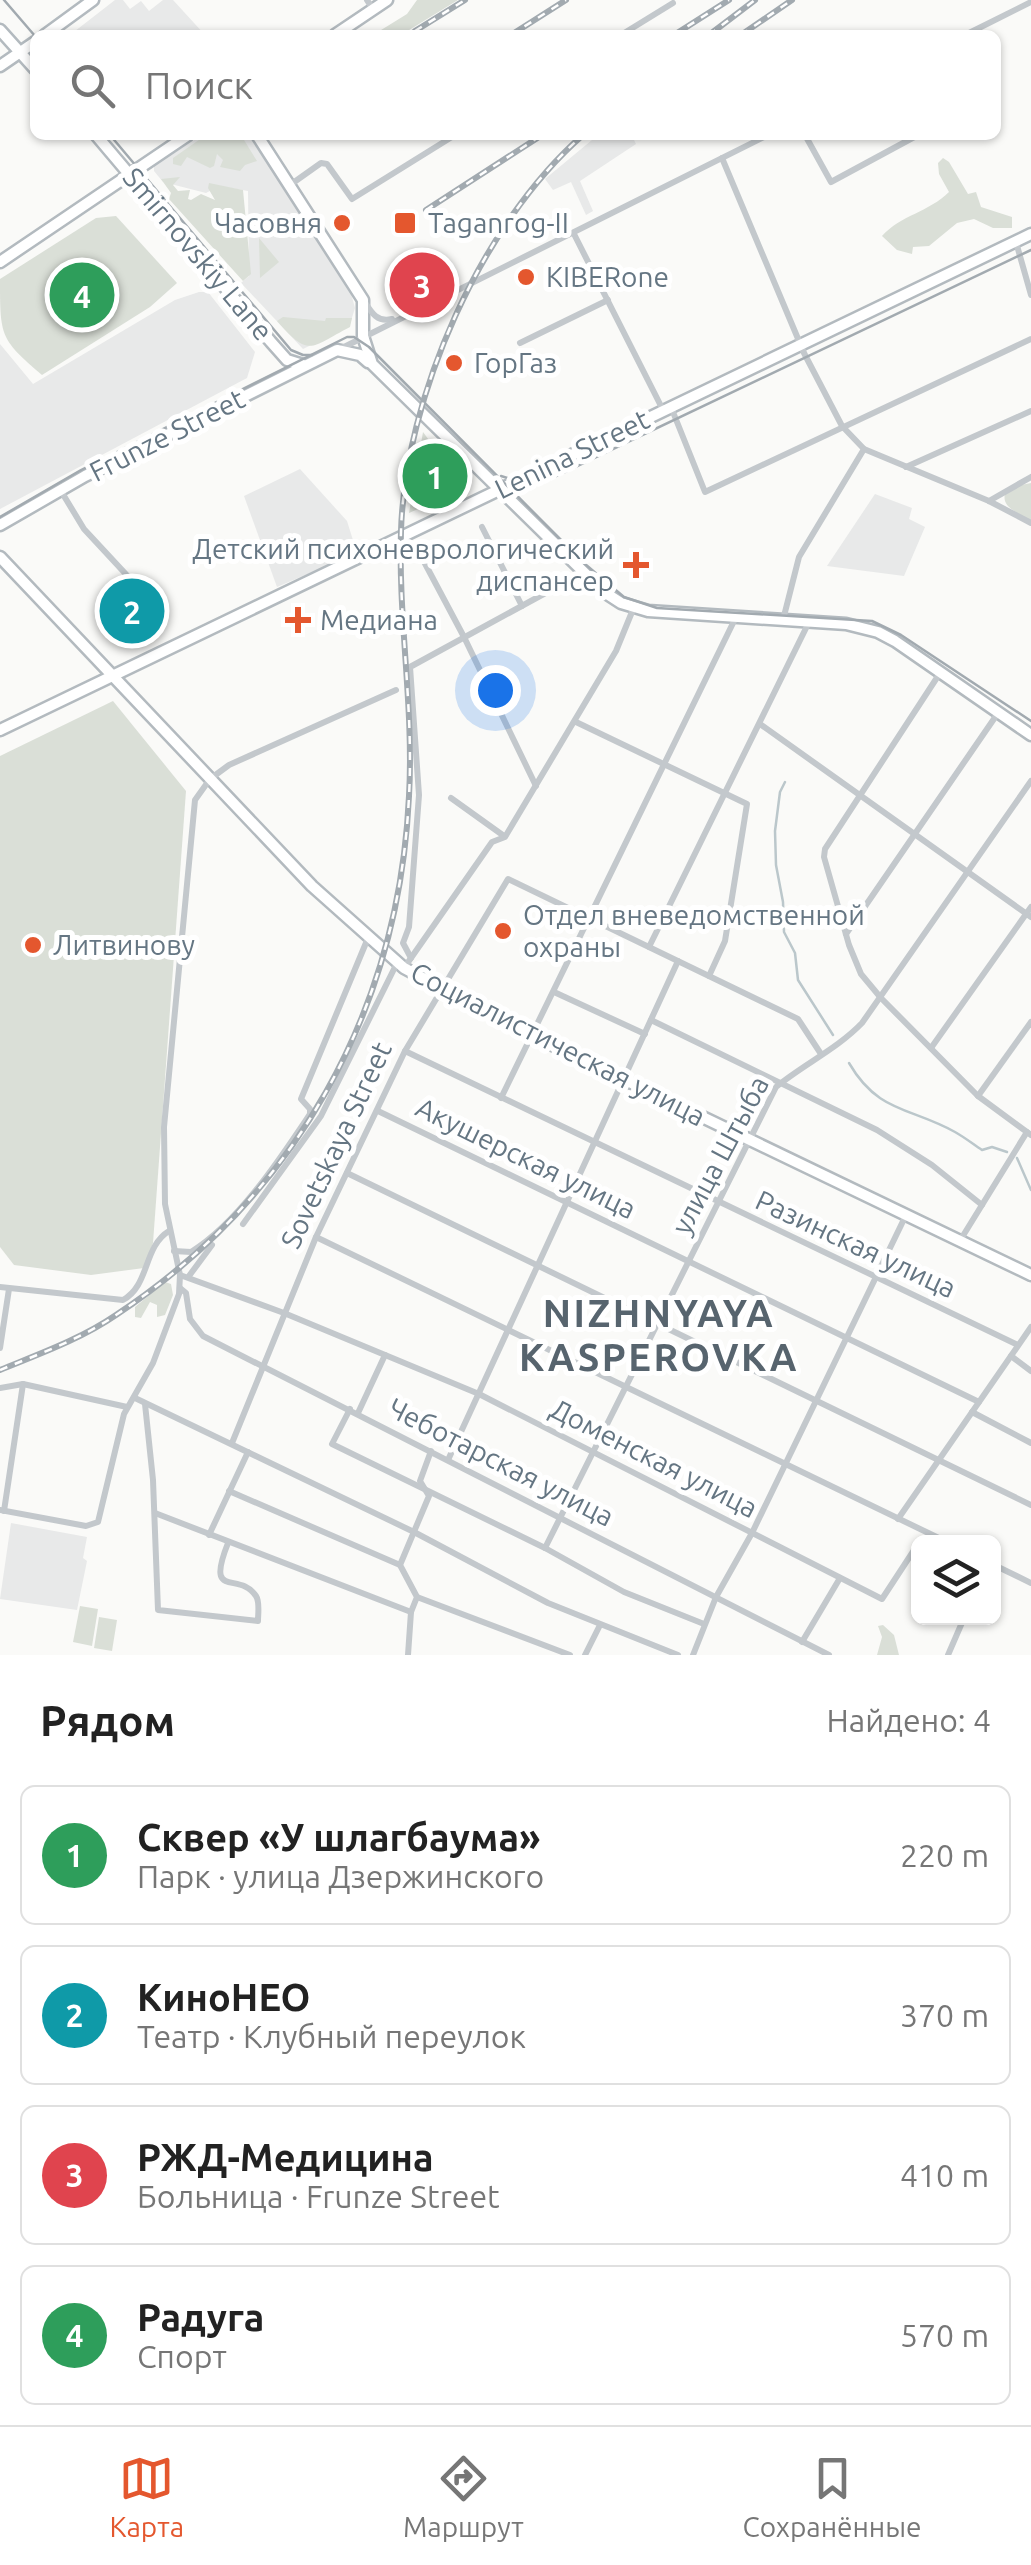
<!DOCTYPE html>
<html lang="ru">
<head>
<meta charset="utf-8">
<style>
	body { margin:0; font-family:Ubuntu,sans-serif; background:#f6f6f6; color:#222 }
	.controls { position:absolute; right:30px; bottom:30px; display:grid; overflow:hidden; border-radius:15px; box-shadow:0 2px 8px #0004 }
	.controls button { width:90px; height:90px; display:grid; place-items:center; padding:0; border:0; border-bottom:2px solid #e0e0e0; background:#fff; color:#222; font:50px sans-serif }
	.you { position:absolute; left:495px; top:690px; width:35px; height:35px; margin:-25px; border:8px solid #fff; border-radius:50%; background:#1a73e8; box-shadow:0 0 0 15px #1a73e833 }
	.badge { display:grid; place-items:center; width:65px; height:65px; border-radius:50%; background:#e4572e; color:#fff; font-size:32px; font-weight:700 }
	.pin { position:absolute; translate:-50% -50%; border:5px solid #fff; box-shadow:0 2px 10px #0006 }
	.list { margin:0; padding:0; list-style:none }
	h2 { display:flex; justify-content:space-between; align-items:center; height:130px; margin:0; padding:0 40px; font-size:42px }
	h2 small { font-size:32px; font-weight:400; color:#767676 }
	.list li { display:grid; grid-template-columns:65px 1fr auto; gap:30px; align-items:center; box-sizing:border-box; height:140px; margin:0 20px 20px; padding:0 20px; border:2px solid #e0e0e0; border-radius:15px }
	.list b { display:block; font-size:38px; white-space:nowrap }
	.list p { margin:0; font-size:32px; white-space:nowrap; color:#767676 }
	.list em { font-size:32px; font-style:normal; color:#767676 }
	.icon { flex:none; width:55px; height:55px; fill:none; stroke:currentColor; stroke-width:2; stroke-linecap:round; stroke-linejoin:round }
	.map { position:relative; flex:none; width:1031px; height:1655px; overflow:hidden }
	.search { position:absolute; background:#fff; box-shadow:0 2px 8px #0004; left:30px; right:30px; top:30px; height:110px; display:flex; align-items:center; gap:25px; box-sizing:border-box; padding:0 35px; border-radius:15px; color:#767676; font-size:38px }
	.sheet { height:770px; background:#fff }
	nav { display:flex; justify-content:space-around; align-items:center; box-sizing:border-box; height:140px; border-top:2px solid #e0e0e0; background:#fff; font-size:28px; color:#767676 }
	nav a { display:grid; justify-items:center; gap:5px }
	nav .on { color:#e4572e }
	.map>svg:first-child { display:block }
	.built { fill:#e8e9e9 }
	.green { fill:#dadfd7 }
	.lines { fill:none; stroke-linecap:round; stroke-linejoin:round }
	.stream { stroke:#bbc7cb; stroke-width:2.5 }
	.secondary-casing { stroke:#b3babf; stroke-width:15 }
	.street { stroke:#c3c8cc; stroke-width:6 }
	.secondary { stroke:#fff; stroke-width:10 }
	.tram { stroke:#a2aab0; stroke-width:2.5 }
	.rail-casing { stroke:#a2aab0; stroke-width:6 }
	.rail { stroke:#fff; stroke-width:2.5; stroke-dasharray:8; stroke-linecap:butt }
	.poi-dot { fill:#e4572e; stroke:#fff; stroke-width:4 }
	.labels { text-anchor:middle; stroke-width:10; stroke-linejoin:round; paint-order:stroke }
	.poi-label { font-size:28px; fill:#657683; stroke:#fff; text-anchor:start }
	.street-label { font-size:28px; fill:#657683; stroke:#fff }
	.district-label { font-size:38px; font-weight:bold; letter-spacing:2.5px; fill:#57646e; stroke:#fff }
</style>
</head>
<body>
<div class="map">
<svg width="1031" height="1655" viewBox="0 0 1031 1655">
	<rect width="100%" height="100%" fill="#fafaf8"/>
	<!-- built -->
	<g class="built">
		<path d="M115,0H123L130,9L141,1L149,11L163,0H173L205,35H70Z"/>
		<path d="M202,135H248L349,286L355,308L350,324L344,329L303,349L241,283L249,276L248,191L219,186L206,193L163,182L154,171V166Z"/>
		<path d="M598,135H642L634,140L636,144L580,181L593,211L586,215L571,182L553,190L545,179Z"/>
		<path d="M199,292H208L255,352L247,378L0,509V344L33,384L175,300Z"/>
		<path d="M300,469L347,521L357,553L277,587L244,496Z"/>
		<path d="M875,494L912,508L909,519L925,527L904,576L827,566Z"/>
		<path d="M11,1523L87,1537L83,1558L87,1561L77,1610L0,1599Z"/>
	</g>
	<!-- green -->
	<g class="green">
		<path d="M417,0H458L401,35H373L407,14Z"/>
		<path d="M206,135H241L257,161L245,165L240,171L220,167L223,160L217,154L214,166L210,168L187,157L181,166L173,164V158Z"/>
		<path d="M943,158L949,162L968,194L976,192L981,207L1012,217V228H993L974,219L957,223L929,246L913,247L912,254L897,250L882,236C901,215 929,212 949,192L939,174L938,163Z"/>
		<path d="M180,177L173,185L178,191L190,190L188,199L191,200L201,194L215,200L208,188L209,183L243,190L251,274L243,281L169,199L171,193L161,179Z"/>
		<path d="M116,216L177,283L150,307L42,375C0,339 0,337 0,279L96,218Z"/>
		<path d="M259,238L279,262L260,278Z"/>
		<path d="M283,317L325,321L326,318H352L350,327C311,347 310,359 277,321Z"/>
		<path d="M423,432L434,447V453L440,455L439,460L445,461L449,472L455,473V479L463,481L462,486L455,484L454,490L448,489L447,495L438,494L437,500L429,499L427,505L409,513Z"/>
		<path d="M1031,483V521C1021,514 1001,508 1005,494L1021,485Z"/>
		<path d="M113,701L186,791L153,1243L144,1268L91,1275L14,1265L0,1247V756Z"/>
		<path d="M165,1282L171,1284L173,1295L165,1315L157,1317V1305L150,1302L141,1318L135,1317V1307Z"/>
		<path d="M80,1606L98,1609L92,1646L73,1642Z"/>
		<path d="M99,1617L117,1620L112,1651L94,1648Z"/>
		<path d="M883,1625L894,1635L899,1655H877L882,1637L878,1626Z"/>
	</g>
	<g class="lines">
		<!-- stream -->
		<g class="stream">
			<path d="M785,782L780,792L775,831L776,865L783,902L784,932L795,953L798,980L833,1035"/>
			<path d="M849,1063C878,1113 910,1107 955,1132C964,1137 973,1144 982,1150L992,1147L1007,1152"/>
			<path d="M1017,1158L1031,1190"/>
		</g>
		<defs>
			<g id="secondary">
				<path d="M0,30L35,69"/>
				<path d="M45,35L93,0"/>
				<path d="M335,35L387,0"/>
				<path d="M0,66L35,42"/>
				<path d="M96,135L271,342L287,360L303,365"/>
				<path d="M257,135L363,300V336L372,364L604,592L621,603L648,611L846,624L878,632L895,641L1031,735"/>
				<path d="M0,262L188,135"/>
				<path d="M0,525L85,476L337,350L360,355L368,362"/>
				<path d="M0,557L312,886L404,968L511,1025L1031,1275"/>
				<path d="M0,730L1031,234"/>
			</g>
		</defs>
		<!-- secondary casing -->
		<use href="#secondary" class="secondary-casing"/>
		<!-- street -->
		<g class="street">
			<path d="M367,0L373,9"/>
			<path d="M621,35L673,3"/>
			<path d="M965,35L1031,2"/>
			<path d="M805,135L831,182L918,135"/>
			<path d="M722,158L804,353L842,426L864,449L989,501L1031,523"/>
			<path d="M290,185L321,163L327,164L352,199L455,135"/>
			<path d="M574,234L663,410"/>
			<path d="M1016,242L1031,295"/>
			<path d="M364,301C371,312 377,323 392,319"/>
			<path d="M520,343L608,300"/>
			<path d="M340,349L768,135"/>
			<path d="M671,407L705,492L1031,339"/>
			<path d="M906,467L1031,411"/>
			<path d="M61,491L84,529L148,598"/>
			<path d="M989,501L1031,477"/>
			<path d="M482,527L522,606"/>
			<path d="M421,556L464,637L536,786"/>
			<path d="M783,620L799,557L864,449"/>
			<path d="M940,673L825,849L824,857L849,945L861,974L881,998L978,1096L1031,1135"/>
			<path d="M576,722L747,804L725,941L709,976"/>
			<path d="M760,724L1031,917"/>
			<path d="M451,798L504,836"/>
			<path d="M846,934L998,713"/>
			<path d="M649,947L809,622"/>
			<path d="M411,958L403,943L409,927L419,795L410,667L584,572"/>
			<path d="M404,968L492,842L505,837L616,651L634,607"/>
			<path d="M554,992L645,1034"/>
			<path d="M651,1020L877,1130L932,1165L982,1205"/>
			<path d="M931,1048L1031,907"/>
			<path d="M405,1051L1018,1345"/>
			<path d="M978,1096L1031,1022"/>
			<path d="M501,1098L735,619"/>
			<path d="M378,1111L979,1402"/>
			<path d="M347,1173L1031,1505"/>
			<path d="M243,1224L321,1116L397,963"/>
			<path d="M316,1237L947,1542"/>
			<path d="M961,1239L1027,1132"/>
			<path d="M174,1251L191,1252C238,1223 280,1159 310,1114V1109L301,1099L368,938"/>
			<path d="M180,1275L284,1313L479,1394L882,1599L918,1544"/>
			<path d="M189,1276L212,1245"/>
			<path d="M0,1287L123,1300C150,1285 143,1247 169,1231"/>
			<path d="M180,1288L186,1293L190,1319L203,1336L829,1655"/>
			<path d="M0,1348L9,1289"/>
			<path d="M1011,1356L1031,1371"/>
			<path d="M0,1388L23,1384L127,1407"/>
			<path d="M135,1398L414,1532L548,1603L678,1655"/>
			<path d="M145,1404L153,1480L158,1610L258,1621C258,1613 260,1602 256,1596C239,1570 205,1601 228,1543"/>
			<path d="M350,1409L332,1444L545,1548L624,1592L704,1624"/>
			<path d="M972,1412L1031,1443"/>
			<path d="M358,1413L385,1355"/>
			<path d="M232,1443L316,1237L405,1051L508,879L798,1019L821,1054"/>
			<path d="M448,1460L678,961"/>
			<path d="M229,1491L400,1565"/>
			<path d="M0,1510L86,1526L98,1522L124,1414L153,1363L179,1294L180,1275L165,1204L164,1127L195,800L210,779L229,765L396,690"/>
			<path d="M4,1511L23,1384"/>
			<path d="M155,1513L411,1612"/>
			<path d="M898,1519L1031,1327"/>
			<path d="M209,1535L248,1452"/>
			<path d="M545,1548L776,1087C804,1064 837,1049 862,1023L1031,781"/>
			<path d="M994,1565L1031,1583"/>
			<path d="M417,1597L570,1655"/>
			<path d="M802,1642L840,1578"/>
			<path d="M408,1655L411,1612L417,1597L400,1565L429,1496L420,1481L431,1451"/>
			<path d="M585,1655L600,1625"/>
			<path d="M693,1655L716,1597L752,1533L906,1215"/>
			<path d="M948,1655L964,1618"/>
		</g>
		<!-- secondary -->
		<use href="#secondary" class="secondary"/>
		<!-- tram -->
		<g class="tram">
			<path d="M4,0L35,36"/>
			<path d="M110,135L291,350L303,355H312"/>
			<path d="M501,476L524,483L550,479L1031,250"/>
			<path d="M0,517L81,470L347,337H354L369,347L585,564L624,597L657,608L872,621L901,635L1031,721"/>
		</g>
		<defs>
			<g id="rail">
				<path d="M415,31L465,0"/>
				<path d="M511,35L566,0"/>
				<path d="M674,35L729,0"/>
				<path d="M709,35L755,0"/>
				<path d="M741,35L792,0"/>
				<path d="M426,210L542,135"/>
				<path d="M0,1370C39,1354 81,1339 116,1315C296,1196 399,1011 409,796C414,708 398,619 401,531C405,397 481,224 583,135"/>
			</g>
		</defs>
		<!-- rail casing -->
		<use href="#rail" class="rail-casing"/>
		<!-- rail -->
		<use href="#rail" class="rail"/>
	</g>
	<!-- markers -->
	<g class="poi-dot">
		<circle cx="342" cy="223" r="10"/>
		<rect x="393" y="211" width="24" height="24" rx="5"/>
		<circle cx="526" cy="277" r="10"/>
		<circle cx="454" cy="363" r="10"/>
		<path d="M631 550h10v10h10v10h-10v10h-10v-10h-10v-10h10z"/>
		<path d="M293 605h10v10h10v10h-10v10h-10v-10h-10v-10h10z"/>
		<circle cx="503" cy="931" r="10"/>
		<circle cx="33" cy="945" r="10"/>
	</g>
	<g class="labels">
		<!-- poi labels -->
		<g class="poi-label">
			<text x="322" y="233" text-anchor="end">Часовня</text>
			<text x="428" y="233">Taganrog-II</text>
			<text x="546" y="287">KIBERone</text>
			<text x="474" y="373">ГорГаз</text>
			<text x="614" y="559" text-anchor="end">Детский психоневрологический<tspan x="614" dy="32">диспансер</tspan></text>
			<text x="320" y="630">Медиана</text>
			<text x="523" y="925">Отдел вневедомственной<tspan x="523" dy="32">охраны</tspan></text>
			<text x="53" y="955">Литвинову</text>
		</g>
		<!-- street labels -->
		<g class="street-label">
			<text transform="translate(198 254) rotate(50)" y="10">Smirnovskiy Lane</text>
			<text transform="translate(167 435) rotate(-27)" y="10">Frunze Street</text>
			<text transform="translate(572 454) rotate(-26)" y="10">Lenina Street</text>
			<text transform="translate(558 1044) rotate(27)" y="10">Социалистическая улица</text>
			<text transform="translate(336 1145) rotate(-65)" y="10">Sovetskaya Street</text>
			<text transform="translate(720 1155) rotate(-62)" y="10">улица Штыба</text>
			<text transform="translate(526 1158) rotate(26)" y="10">Акушерская улица</text>
			<text transform="translate(856 1244) rotate(25)" y="10">Разинская улица</text>
			<text transform="translate(654 1458) rotate(27)" y="10">Доменская улица</text>
			<text transform="translate(501 1462) rotate(27)" y="10">Чеботарская улица</text>
		</g>
		<!-- district labels -->
		<g class="district-label">
			<text x="659" y="1327">NIZHNYAYA<tspan x="659" dy="44">KASPEROVKA</tspan></text>
		</g>
	</g>
</svg>
<div class="controls">
<button><svg class="icon" aria-label="layers" viewBox="0 0 24 24"><path d="M12 4l9 5-9 5-9-5zM3 14l9 5 9-5"/></svg></button>
</div>
<div class="you"></div>
<div class="pin badge" style="left:435px;top:476px;background:#2e9e5b">1</div>
<div class="pin badge" style="left:132px;top:611px;background:#0f9aa8">2</div>
<div class="pin badge" style="left:422px;top:285px;background:#e0444e">3</div>
<div class="pin badge" style="left:82px;top:295px;background:#2e9e5b">4</div>
<div class="search"><svg class="icon" aria-label="search" viewBox="0 0 24 24"><circle cx="10" cy="10" r="6"/><path d="M15 15l6 6"/></svg>Поиск</div>
</div>
<section class="sheet">
<h2>Рядом<small>Найдено: 4</small></h2>
<ul class="list">
<li><span class="badge" style="background:#2e9e5b">1</span><div><b>Сквер «У шлагбаума»</b><p>Парк · улица Дзержинского</p></div><em>220 m</em></li>
<li><span class="badge" style="background:#0f9aa8">2</span><div><b>КиноНЕО</b><p>Театр · Клубный переулок</p></div><em>370 m</em></li>
<li><span class="badge" style="background:#e0444e">3</span><div><b>РЖД-Медицина</b><p>Больница · Frunze Street</p></div><em>410 m</em></li>
<li><span class="badge" style="background:#2e9e5b">4</span><div><b>Радуга</b><p>Спорт</p></div><em>570 m</em></li>
</ul>
</section>
<nav>
<a class="on"><svg class="icon" aria-label="map" viewBox="0 0 24 24"><path d="M3 6l6-2 6 2 6-2v14l-6 2-6-2-6 2zM9 4v14M15 6v14"/></svg>Карта</a>
<a><svg class="icon" aria-label="directions" viewBox="0 0 24 24"><path d="M12 3l9 9-9 9-9-9zM9 14v-3h6M13 9l2 2-2 2"/></svg>Маршрут</a>
<a><svg class="icon" aria-label="saved" viewBox="0 0 24 24"><path d="M7 4h10v16l-5-4-5 4z"/></svg>Сохранённые</a>
</nav>
</body>
</html>
